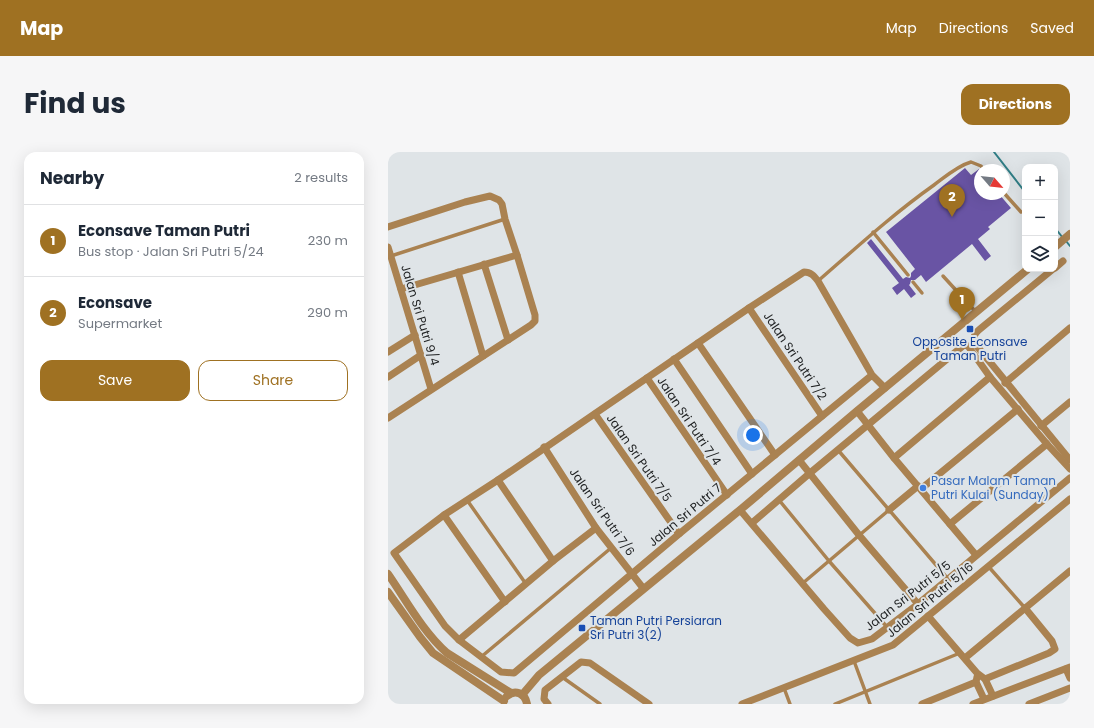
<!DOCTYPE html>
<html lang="en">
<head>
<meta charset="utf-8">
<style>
	body { margin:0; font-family:Poppins,sans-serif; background:#f6f6f7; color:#1f2937 }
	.controls { position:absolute; right:12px; top:12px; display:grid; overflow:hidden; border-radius:8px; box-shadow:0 4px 16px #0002 }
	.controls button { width:36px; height:36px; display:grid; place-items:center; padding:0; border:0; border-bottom:1px solid #e0e1e3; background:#fff; color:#1f2937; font:20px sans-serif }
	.compass { position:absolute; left:586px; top:12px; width:36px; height:36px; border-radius:50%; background:#fff; box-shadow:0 4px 16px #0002; rotate:118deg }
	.you { position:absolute; left:365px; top:283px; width:14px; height:14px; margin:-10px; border:3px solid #fff; border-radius:50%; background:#1a73e8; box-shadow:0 0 0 6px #1a73e833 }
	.badge { display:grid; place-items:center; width:26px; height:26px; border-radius:50%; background:#9f7122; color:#fff; font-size:13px; font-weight:700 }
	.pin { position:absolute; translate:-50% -33px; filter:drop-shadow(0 1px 2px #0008) }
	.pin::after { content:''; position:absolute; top:21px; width:14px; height:12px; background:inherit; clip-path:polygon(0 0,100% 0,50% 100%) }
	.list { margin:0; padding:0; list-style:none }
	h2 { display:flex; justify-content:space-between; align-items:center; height:52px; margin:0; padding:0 16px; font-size:17px }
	h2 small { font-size:13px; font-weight:400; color:#747a83 }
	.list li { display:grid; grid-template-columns:26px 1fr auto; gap:12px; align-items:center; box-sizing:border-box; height:72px; padding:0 16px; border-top:1px solid #e0e1e3 }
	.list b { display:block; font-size:15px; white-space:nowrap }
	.list p { margin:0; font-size:13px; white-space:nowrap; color:#747a83 }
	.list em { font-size:13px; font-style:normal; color:#747a83 }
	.actions { display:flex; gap:8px; padding:12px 16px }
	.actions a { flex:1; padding:9px 0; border:1px solid #9f7122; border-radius:12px; text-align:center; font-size:14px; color:#9f7122 }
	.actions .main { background:#9f7122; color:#fff }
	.icon { flex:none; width:22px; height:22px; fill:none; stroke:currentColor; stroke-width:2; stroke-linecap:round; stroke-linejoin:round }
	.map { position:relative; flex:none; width:682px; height:552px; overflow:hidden; border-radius:12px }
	header { display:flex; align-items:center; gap:24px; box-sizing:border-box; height:56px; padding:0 20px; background:#9f7122; color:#fff }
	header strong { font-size:19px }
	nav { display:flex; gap:22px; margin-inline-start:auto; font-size:14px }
	.intro { display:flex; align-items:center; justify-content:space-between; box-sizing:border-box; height:96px; padding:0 24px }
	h1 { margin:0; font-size:28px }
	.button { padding:10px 18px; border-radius:12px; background:#9f7122; color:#fff; font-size:14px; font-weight:700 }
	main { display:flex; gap:24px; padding:0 24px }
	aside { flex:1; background:#fff; border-radius:12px; box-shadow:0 4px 16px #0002 }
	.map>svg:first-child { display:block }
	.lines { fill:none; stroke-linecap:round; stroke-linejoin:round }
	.stream { stroke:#317f87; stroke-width:2 }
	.building { fill:#6954a4 }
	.service { stroke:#aa8251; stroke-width:3.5 }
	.minor { stroke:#aa8251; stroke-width:7 }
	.tertiary { stroke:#aa8251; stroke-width:8 }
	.transit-dot { fill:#1a4fb4; stroke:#dfe4e7; stroke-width:1.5 }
	.shop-dot { fill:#3f7fe0; stroke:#dfe4e7; stroke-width:1.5 }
	.labels { text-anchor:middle; stroke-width:4; stroke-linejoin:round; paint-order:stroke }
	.street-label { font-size:12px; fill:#212324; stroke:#dfe4e7 }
	.transit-label { font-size:12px; fill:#164399; stroke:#dfe4e7 }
	.shop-label { font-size:12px; fill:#366cbe; stroke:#dfe4e7; text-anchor:start }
</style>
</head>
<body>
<header>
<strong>Map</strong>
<nav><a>Map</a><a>Directions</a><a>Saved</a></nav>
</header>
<div class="intro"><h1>Find us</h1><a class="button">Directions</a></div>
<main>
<aside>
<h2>Nearby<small>2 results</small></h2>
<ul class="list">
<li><span class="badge">1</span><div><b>Econsave Taman Putri</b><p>Bus stop · Jalan Sri Putri 5/24</p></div><em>230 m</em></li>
<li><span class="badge">2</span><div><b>Econsave</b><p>Supermarket</p></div><em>290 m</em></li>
</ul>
<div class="actions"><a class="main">Save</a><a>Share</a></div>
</aside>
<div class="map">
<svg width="682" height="552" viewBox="0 0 682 552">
	<rect width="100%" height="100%" fill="#dfe4e7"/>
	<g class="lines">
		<!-- stream -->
		<g class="stream">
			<path d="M606,0L637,40"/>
			<path d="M667,76L675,86"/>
			<path d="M678,89L682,94"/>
		</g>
	</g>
	<!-- building -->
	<path class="building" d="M577,16L583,23L591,17L592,18V42H611L623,56L600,75L602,77L590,87L603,104L597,109L584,92L538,130L533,123L527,128H523L522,132L521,133L528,142L523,146L516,137L509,143L504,136L511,131L479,91L483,87L515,127L518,125L522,126L523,124V121L527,117L498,80Z"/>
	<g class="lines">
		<!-- service -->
		<g class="service">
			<path d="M616,41L633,60"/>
			<path d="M485,80L520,123"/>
			<path d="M3,104L117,67"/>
			<path d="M555,124L588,160"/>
			<path d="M430,129C468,96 505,62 546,33C557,25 569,14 583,10L593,14L596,18"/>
			<path d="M525,130L534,141"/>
			<path d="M450,298L560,427"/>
			<path d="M79,348L138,432"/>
			<path d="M391,348L441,409L499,475"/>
			<path d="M600,414L637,456"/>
			<path d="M415,431L501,358"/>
			<path d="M93,505L223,396"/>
			<path d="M466,509L482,552"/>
			<path d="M174,525L212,552"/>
			<path d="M396,536L402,552"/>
			<path d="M447,552L572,501"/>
		</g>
		<!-- minor -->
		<g class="minor">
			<path d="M0,75L77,50L102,44L111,48L114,52L117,67L129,103L13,137"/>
			<path d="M0,95L43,237"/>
			<path d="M96,112L120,188"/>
			<path d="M667,116L675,109"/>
			<path d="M665,117L592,177C586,182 584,186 588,193L682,308"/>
			<path d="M70,120L95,204"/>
			<path d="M361,156L434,264"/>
			<path d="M310,191L387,303"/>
			<path d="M0,200L27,183"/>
			<path d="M286,207L364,322"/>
			<path d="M484,223L291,382L126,521L113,520L71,488L57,474L6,401L56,363L110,328L361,156L416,120C423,120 426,124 430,129L484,223L497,236"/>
			<path d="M0,225L33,203"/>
			<path d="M259,226L339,343"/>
			<path d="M617,231L682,176"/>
			<path d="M469,259L506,306L588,403"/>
			<path d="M207,262L291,382"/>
			<path d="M0,266L143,173L147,169V163L129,103"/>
			<path d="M653,274L682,250"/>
			<path d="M156,295L208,376L255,436"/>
			<path d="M506,306L602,225"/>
			<path d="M411,308L471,383L530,452"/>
			<path d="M110,328L165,409"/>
			<path d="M533,337L630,257"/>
			<path d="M352,358L436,457L462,486L470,491L484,487L530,452L682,326"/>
			<path d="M501,358L530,334"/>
			<path d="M56,363L117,450"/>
			<path d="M364,371L422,321L576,193L580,194L602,225L659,292L682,317"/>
			<path d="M562,372L659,292"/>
			<path d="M540,464L589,521L597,527L605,544"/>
			<path d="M71,488L165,409L208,376"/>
			<path d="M577,506L682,419"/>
			<path d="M678,517L682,526"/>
			<path d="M589,525L588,530L596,547"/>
			<path d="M597,527L661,501L667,497L664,489L637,456"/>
			<path d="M160,552L156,547L157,538L193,510L202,511L261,552"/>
			<path d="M354,552L505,493L682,347"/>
			<path d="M534,552L588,530"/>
			<path d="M585,552L682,515"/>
			<path d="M641,552L682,536"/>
		</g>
		<!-- tertiary -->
		<g class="tertiary">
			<path d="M667,95L682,82"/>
			<path d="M0,422C18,448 35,480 59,501L123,541"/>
			<path d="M0,440L32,485L45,501L116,549"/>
			<path d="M134,543L151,523L352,358L469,259L640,117"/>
			<path d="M119,544C127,537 137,541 139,552"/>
		</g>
	</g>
	<!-- markers -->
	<g class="transit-dot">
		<rect x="578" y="173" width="8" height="8" rx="2"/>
		<rect x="190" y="472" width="8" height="8" rx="2"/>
	</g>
	<circle class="shop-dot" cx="535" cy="336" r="4"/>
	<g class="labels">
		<!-- street labels -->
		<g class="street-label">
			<text transform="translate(32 163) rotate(73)" y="4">Jalan Sri Putri 9/4</text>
			<text transform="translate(407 204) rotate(56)" y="4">Jalan Sri Putri 7/2</text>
			<text transform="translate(301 269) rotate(56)" y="4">Jalan Sri Putri 7/4</text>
			<text transform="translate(251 306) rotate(55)" y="4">Jalan Sri Putri 7/5</text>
			<text transform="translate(214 360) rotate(55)" y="4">Jalan Sri Putri 7/6</text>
			<text transform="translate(297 363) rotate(-40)" y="4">Jalan Sri Putri 7</text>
			<text transform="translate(520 444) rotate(-38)" y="4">Jalan Sri Putri 5/5</text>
			<text transform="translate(542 448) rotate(-40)" y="4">Jalan Sri Putri 5/16</text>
		</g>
		<!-- transit labels -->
		<g class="transit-label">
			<text x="582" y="194">Opposite Econsave<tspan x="582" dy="14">Taman Putri</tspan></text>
			<text x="202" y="473" text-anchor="start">Taman Putri Persiaran<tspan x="202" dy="14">Sri Putri 3(2)</tspan></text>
		</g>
		<!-- shop labels -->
		<g class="shop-label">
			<text x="543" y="333">Pasar Malam Taman<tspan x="543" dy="14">Putri Kulai (Sunday)</tspan></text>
		</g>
	</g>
</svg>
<div class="controls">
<button>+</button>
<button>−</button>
<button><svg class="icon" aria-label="layers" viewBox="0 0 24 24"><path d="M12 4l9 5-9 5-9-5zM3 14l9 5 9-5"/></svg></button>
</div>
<svg class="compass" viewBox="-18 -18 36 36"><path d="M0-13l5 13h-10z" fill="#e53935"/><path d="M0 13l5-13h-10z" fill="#747a83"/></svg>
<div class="you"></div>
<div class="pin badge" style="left:574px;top:168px">1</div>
<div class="pin badge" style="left:564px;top:65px">2</div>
</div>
</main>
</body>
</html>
